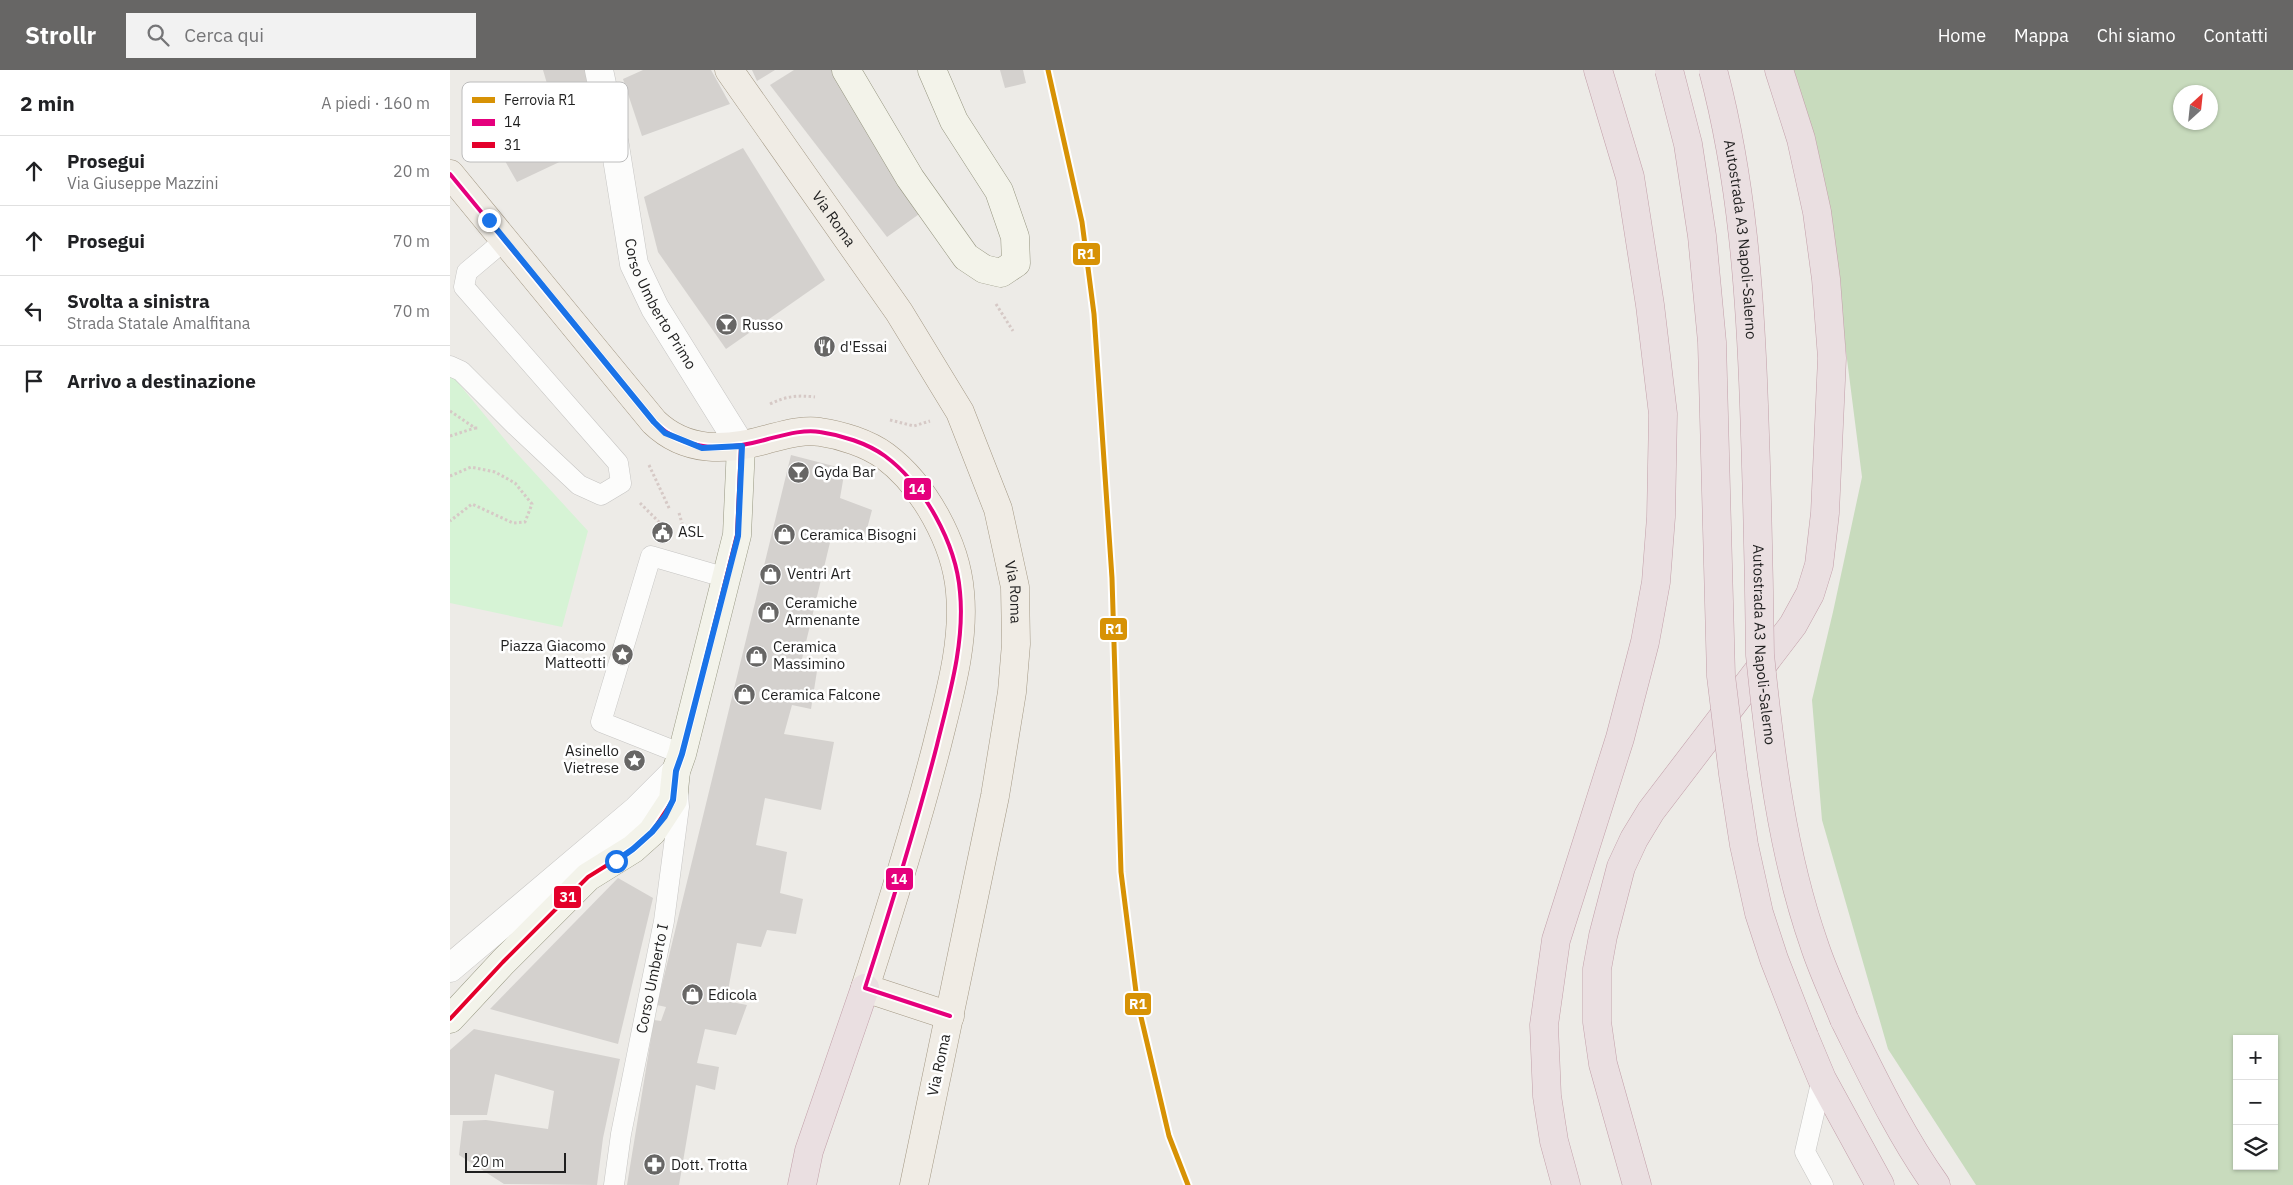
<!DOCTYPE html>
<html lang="it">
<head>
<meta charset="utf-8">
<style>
	body { margin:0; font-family:"IBM Plex Sans",sans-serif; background:#f2f2f2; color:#202124 }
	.controls { position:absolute; right:15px; bottom:15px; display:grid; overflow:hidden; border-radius:0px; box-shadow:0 1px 4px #0004 }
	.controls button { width:45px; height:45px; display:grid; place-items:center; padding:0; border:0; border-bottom:1px solid #e0e0e0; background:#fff; color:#202124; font:25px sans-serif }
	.compass { position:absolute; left:1723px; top:15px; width:45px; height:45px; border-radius:50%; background:#fff; box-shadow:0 1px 4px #0004; rotate:27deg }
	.scale { position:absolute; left:15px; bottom:12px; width:101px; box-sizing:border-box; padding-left:5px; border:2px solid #1f1f1f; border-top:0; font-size:14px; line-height:18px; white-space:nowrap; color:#1f1f1f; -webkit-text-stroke:4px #fff; paint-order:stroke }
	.stop { position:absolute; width:15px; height:15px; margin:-11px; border:4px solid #1a73e8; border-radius:50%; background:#fff }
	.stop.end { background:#1a73e8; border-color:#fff; box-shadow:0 1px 5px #0008 }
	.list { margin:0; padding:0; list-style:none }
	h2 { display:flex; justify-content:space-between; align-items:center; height:65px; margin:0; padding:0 20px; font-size:21px }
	h2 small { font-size:16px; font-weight:400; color:#757577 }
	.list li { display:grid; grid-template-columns:32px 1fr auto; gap:15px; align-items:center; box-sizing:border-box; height:70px; padding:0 20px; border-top:1px solid #e0e0e0 }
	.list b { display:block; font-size:19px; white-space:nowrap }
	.list p { margin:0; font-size:16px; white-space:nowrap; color:#757577 }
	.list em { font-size:16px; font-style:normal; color:#757577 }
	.icon { flex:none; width:28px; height:28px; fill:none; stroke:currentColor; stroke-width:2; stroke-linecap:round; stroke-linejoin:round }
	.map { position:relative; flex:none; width:1843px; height:1115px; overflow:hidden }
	header { display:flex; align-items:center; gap:30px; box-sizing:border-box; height:70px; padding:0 25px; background:#676665; color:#fff }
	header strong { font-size:24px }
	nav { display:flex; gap:28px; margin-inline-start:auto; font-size:18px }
	.search { width:350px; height:45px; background:#f2f2f2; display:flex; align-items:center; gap:12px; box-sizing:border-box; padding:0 18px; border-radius:0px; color:#757577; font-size:19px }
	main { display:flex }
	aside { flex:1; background:#fff }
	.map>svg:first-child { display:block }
	.forest { fill:#c8dbbd; fill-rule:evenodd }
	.park { fill:#d6f3d5 }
	.building { fill:#d4d1ce }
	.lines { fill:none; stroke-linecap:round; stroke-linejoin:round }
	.lane-casing { stroke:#c6c5c3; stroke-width:21 }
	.street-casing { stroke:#c6c5c3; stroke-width:29 }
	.secondary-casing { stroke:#969680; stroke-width:29 }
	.primary-casing { stroke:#a39884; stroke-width:29 }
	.highway-casing { stroke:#c29fa9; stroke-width:29 }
	.path { stroke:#d6c9c6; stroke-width:3; stroke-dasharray:2.5 2.5; stroke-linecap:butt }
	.lane { stroke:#fcfcfb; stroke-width:20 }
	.street { stroke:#fcfcfb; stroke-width:28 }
	.secondary { stroke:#f3f3ea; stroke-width:28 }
	.primary { stroke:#f0ece5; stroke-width:28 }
	.highway { stroke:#eadfe1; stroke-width:28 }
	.highway-bridge-casing { stroke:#c29fa9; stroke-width:29; stroke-linecap:butt }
	.highway-bridge { stroke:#eadfe1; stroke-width:28 }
	.bus-1-casing { stroke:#fff; stroke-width:8 }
	.bus-2-casing { stroke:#fff; stroke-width:8 }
	.bus-1 { stroke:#e5007d; stroke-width:4 }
	.bus-2 { stroke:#e4002b; stroke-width:4 }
	.rail-1-casing { stroke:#fff; stroke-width:9 }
	.rail-1 { stroke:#d79205; stroke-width:5 }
	.route { stroke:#1a73e8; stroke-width:6 }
	.labels { text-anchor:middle; stroke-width:5; stroke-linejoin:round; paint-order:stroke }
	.street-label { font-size:15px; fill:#1f1f1f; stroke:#fff }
	.poi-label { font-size:15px; fill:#1f1f1f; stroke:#fff; text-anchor:start }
	.key { fill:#fff; stroke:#bcbcbc; stroke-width:1 }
	.key-label { font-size:14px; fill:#1f1f1f }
	.line-badge { stroke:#fff; stroke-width:2 }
	.badge-label { font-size:14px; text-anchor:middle; font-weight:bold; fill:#fff }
</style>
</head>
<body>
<header>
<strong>Strollr</strong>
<div class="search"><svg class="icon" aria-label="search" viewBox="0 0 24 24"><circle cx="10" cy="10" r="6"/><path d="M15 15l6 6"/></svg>Cerca qui</div>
<nav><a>Home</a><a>Mappa</a><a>Chi siamo</a><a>Contatti</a></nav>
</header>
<main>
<aside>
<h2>2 min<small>A piedi · 160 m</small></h2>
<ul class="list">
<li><svg class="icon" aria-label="ahead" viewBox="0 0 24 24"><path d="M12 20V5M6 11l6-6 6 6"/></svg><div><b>Prosegui</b><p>Via Giuseppe Mazzini</p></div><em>20 m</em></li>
<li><svg class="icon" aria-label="ahead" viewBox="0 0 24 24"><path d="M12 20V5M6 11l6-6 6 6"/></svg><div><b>Prosegui</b></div><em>70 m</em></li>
<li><svg class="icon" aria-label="left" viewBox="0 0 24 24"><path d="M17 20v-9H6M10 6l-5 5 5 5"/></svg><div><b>Svolta a sinistra</b><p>Strada Statale Amalfitana</p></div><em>70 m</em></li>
<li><svg class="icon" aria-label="arrive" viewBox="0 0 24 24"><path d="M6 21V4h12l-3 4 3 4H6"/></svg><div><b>Arrivo a destinazione</b></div></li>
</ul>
</aside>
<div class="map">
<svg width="1843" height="1115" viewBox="0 0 1843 1115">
	<rect width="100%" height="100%" fill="#edebe7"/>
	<!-- forest -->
	<path class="forest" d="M1338,0H1843V1115H1526L1438,979L1372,750L1362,630L1383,542L1412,407L1378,140ZM1730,22H1760V52H1730ZM1787,969H1824V1096H1787Z"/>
	<!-- park -->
	<path class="park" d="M0,303L61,377L138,461L112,557L0,533Z"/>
	<!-- building -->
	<g class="building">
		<path d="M93,0H140L154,71L67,112L46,75L103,34Z"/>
		<path d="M193,0H261L280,34L192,66L173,9Z"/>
		<path d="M302,0H325L307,11Z"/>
		<path d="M344,0H384L472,142L437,167L320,15Z"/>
		<path d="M550,0H573L576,13L555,18Z"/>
		<path d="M293,78L375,210L276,279L208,182L194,127Z"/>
		<path d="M341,385L395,399L390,428L422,440L414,470L383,460L350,597L367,601L361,639L342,635L334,664L384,672L371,740L315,728L306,775L337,782L330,823L353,829L346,864L317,860L311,877L287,873L276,931L297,935L286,965L255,959L247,993L269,997L265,1020L246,1015L229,1115H177L204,950L211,951L216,937L207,935Z"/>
		<path d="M168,808L203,828L168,974L40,939Z"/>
		<path d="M24,959L170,989L153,1068L147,1115L54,1114L9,1085L13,1051L36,1050L98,1059L104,1021L45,1004L37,1045H0V980Z"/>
	</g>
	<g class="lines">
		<defs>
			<g id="lane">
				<path d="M0,296L11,301L64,354L129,415L151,425L171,413L168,393L14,217L17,202L55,170"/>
				<path d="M232,684L151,652L201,486L277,508"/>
				<path d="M1372,1009L1355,1082L1373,1115"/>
				<path id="s1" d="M164,1115L171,1064L214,851L229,737L228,723"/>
			</g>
			<g id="street">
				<path id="s2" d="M149,0L165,76L184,194L205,238L291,376"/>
				<path d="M0,898L187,740L226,701"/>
			</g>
			<g id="secondary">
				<path d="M396,0L460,108L516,187L534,199L551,203L566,193L565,167L549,121L504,51L482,0"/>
				<path d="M0,949L53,892L138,807L183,779L202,762L223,730L226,701L232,684L287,465L291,376"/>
			</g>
			<g id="primary">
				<path id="s3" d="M279,0L449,242L510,342L548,439L565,517L566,574L562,622L545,726L464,1115"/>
				<path d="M0,104L204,352C236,383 277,381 318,369C334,365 354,359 370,362C391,365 417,373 435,386C474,415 506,473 510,522C515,573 499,626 487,675C466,757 441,837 415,918L500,946"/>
			</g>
			<g id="highway">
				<path d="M1394,949C1422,1005 1449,1063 1486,1115"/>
				<path d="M1354,966L1372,1009L1430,1115"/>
				<path d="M352,1115L359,1081L415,918"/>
				<path d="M1116,1115L1104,1071L1097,1026L1094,955L1106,870L1170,668L1195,572L1206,512L1211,447L1213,344L1200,235L1180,107L1148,0"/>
				<path d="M1187,1115L1153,994L1147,952V899L1153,866L1171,797L1184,769L1201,741L1343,555L1360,524L1369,495L1375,443L1382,288L1376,209L1367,142L1351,69L1329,0"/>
			</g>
		</defs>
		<!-- lane casing -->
		<use href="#lane" class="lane-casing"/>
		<!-- street casing -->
		<use href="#street" class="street-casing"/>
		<!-- secondary casing -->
		<use href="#secondary" class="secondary-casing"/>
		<!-- primary casing -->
		<use href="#primary" class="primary-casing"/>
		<!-- highway casing -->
		<use href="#highway" class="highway-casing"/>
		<!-- path -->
		<g class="path">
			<path d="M546,234L563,261"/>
			<path d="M320,334C336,326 348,325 365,327"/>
			<path d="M0,341L25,358H29"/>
			<path d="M440,350L464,356L480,351"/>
			<path d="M0,366L25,358"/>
			<path d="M199,395L220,440"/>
			<path d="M0,406L21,397L45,402L65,413L82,434L75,452L63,453L22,434L0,451"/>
			<path d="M190,433L211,454"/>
			<path d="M229,443L236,467"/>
		</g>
		<!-- lane -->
		<use href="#lane" class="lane"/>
		<!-- street -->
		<use href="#street" class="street"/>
		<!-- secondary -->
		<use href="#secondary" class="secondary"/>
		<!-- primary -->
		<use href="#primary" class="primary"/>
		<!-- highway -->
		<use href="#highway" class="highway"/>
		<defs>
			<g id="highway-bridge">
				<path d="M1219,0L1238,74L1252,166L1262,272L1271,606L1283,704L1294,775L1309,843L1324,889L1354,966"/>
				<path id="s4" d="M1263,0C1292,109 1300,222 1304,335C1307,418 1309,502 1310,585C1320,682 1332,782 1364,874C1372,899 1384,924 1394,949"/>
			</g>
		</defs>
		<!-- highway-bridge casing -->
		<use href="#highway-bridge" class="highway-bridge-casing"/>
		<!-- highway-bridge -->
		<use href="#highway-bridge" class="highway-bridge"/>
		<defs>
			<path id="bus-1" d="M0,104L204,352C236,383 277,381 318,369C334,365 354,359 370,362C391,365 417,373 435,386C474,415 506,473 510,522C515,573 499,626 487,675C466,757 441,837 415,918L500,946"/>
			<path id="bus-2" d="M0,949L53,892L138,807L183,779L202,762L223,730L226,701L232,684L287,465L291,376"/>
		</defs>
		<!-- bus-1 casing -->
		<use href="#bus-1" class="bus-1-casing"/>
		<!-- bus-2 casing -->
		<use href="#bus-2" class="bus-2-casing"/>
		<!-- bus-1 -->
		<use href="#bus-1" class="bus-1"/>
		<!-- bus-2 -->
		<use href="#bus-2" class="bus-2"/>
		<defs>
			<path id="rail-1" d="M598,0L632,152L644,244L662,508L671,802L687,930L719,1066L738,1115"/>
		</defs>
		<!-- rail-1 casing -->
		<use href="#rail-1" class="rail-1-casing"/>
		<!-- rail-1 -->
		<use href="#rail-1" class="rail-1"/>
	</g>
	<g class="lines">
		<!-- route -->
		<path class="route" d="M39,150L204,352L215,363L252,378L292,376L288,466L232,684L226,701L223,730L215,746L202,762L183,779L166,791"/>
	</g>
	<!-- icons -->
	<defs>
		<symbol id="bar-disc" viewBox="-11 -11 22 22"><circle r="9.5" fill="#676665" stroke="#fff"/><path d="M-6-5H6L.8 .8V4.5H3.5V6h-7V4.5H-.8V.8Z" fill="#fff"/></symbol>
		<symbol id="restaurant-disc" viewBox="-11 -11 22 22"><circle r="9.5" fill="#676665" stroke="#fff"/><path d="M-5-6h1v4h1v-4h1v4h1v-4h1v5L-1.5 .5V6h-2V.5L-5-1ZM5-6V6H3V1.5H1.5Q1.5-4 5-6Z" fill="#fff"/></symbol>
		<symbol id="civic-disc" viewBox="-11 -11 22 22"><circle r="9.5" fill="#676665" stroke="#fff"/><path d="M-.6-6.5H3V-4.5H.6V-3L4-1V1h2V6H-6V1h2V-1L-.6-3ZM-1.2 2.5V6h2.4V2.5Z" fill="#fff"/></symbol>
		<symbol id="shop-disc" viewBox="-11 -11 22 22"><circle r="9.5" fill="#676665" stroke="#fff"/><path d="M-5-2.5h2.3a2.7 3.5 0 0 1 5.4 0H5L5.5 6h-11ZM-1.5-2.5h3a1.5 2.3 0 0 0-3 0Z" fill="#fff"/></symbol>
		<symbol id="sight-disc" viewBox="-11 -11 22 22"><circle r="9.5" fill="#676665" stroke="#fff"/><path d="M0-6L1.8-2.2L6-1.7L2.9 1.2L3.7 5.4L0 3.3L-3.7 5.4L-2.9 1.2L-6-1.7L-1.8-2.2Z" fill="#fff"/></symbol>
		<symbol id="pharmacy-disc" viewBox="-11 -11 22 22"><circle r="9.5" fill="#676665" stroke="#fff"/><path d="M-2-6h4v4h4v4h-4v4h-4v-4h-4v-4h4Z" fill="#fff"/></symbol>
	</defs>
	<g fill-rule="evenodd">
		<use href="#bar-disc" x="264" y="242" width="25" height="25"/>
		<use href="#restaurant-disc" x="362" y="264" width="25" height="25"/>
		<use href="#bar-disc" x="336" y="390" width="25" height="25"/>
		<use href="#civic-disc" x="200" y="450" width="25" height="25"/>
		<use href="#shop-disc" x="322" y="452" width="25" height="25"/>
		<use href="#shop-disc" x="308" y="492" width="25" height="25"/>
		<use href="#shop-disc" x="306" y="530" width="25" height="25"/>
		<use href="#sight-disc" x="160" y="572" width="25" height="25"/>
		<use href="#shop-disc" x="294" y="574" width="25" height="25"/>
		<use href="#shop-disc" x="282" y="612" width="25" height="25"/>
		<use href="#sight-disc" x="172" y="678" width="25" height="25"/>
		<use href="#shop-disc" x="230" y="912" width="25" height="25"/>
		<use href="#pharmacy-disc" x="192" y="1082" width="25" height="25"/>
	</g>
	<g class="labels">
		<!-- street labels -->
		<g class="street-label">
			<text dy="5" stroke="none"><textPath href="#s3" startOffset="182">Via Roma</textPath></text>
			<text dy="5" stroke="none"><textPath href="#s4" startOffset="172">Autostrada A3 Napoli-Salerno</textPath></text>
			<text dy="5" stroke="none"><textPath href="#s2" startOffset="244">Corso Umberto Primo</textPath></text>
			<text dy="5" stroke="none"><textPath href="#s3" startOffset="602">Via Roma</textPath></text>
			<text dy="5" stroke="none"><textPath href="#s4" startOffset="578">Autostrada A3 Napoli-Salerno</textPath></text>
			<text dy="5" stroke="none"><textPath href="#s1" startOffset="210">Corso Umberto I</textPath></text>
			<text transform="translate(489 995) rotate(-78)" y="5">Via Roma</text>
		</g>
		<!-- poi labels -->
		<g class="poi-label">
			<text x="292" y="260">Russo</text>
			<text x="390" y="282">d'Essai</text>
			<text x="364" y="407">Gyda Bar</text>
			<text x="228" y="467">ASL</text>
			<text x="350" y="470">Ceramica Bisogni</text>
			<text x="337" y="509">Ventri Art</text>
			<text x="335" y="538">Ceramiche<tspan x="335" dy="17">Armenante</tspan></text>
			<text x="156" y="581" text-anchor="end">Piazza Giacomo<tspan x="156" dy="17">Matteotti</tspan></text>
			<text x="323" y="582">Ceramica<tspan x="323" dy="17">Massimino</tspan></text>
			<text x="311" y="630">Ceramica Falcone</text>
			<text x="169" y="686" text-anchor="end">Asinello<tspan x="169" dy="17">Vietrese</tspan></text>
			<text x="258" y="930">Edicola</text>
			<text x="221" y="1100">Dott. Trotta</text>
		</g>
	</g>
	<!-- legend -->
	<rect x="12" y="12" width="166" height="80" rx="8" class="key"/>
	<rect x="22" y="27" width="23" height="6" fill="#d79205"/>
	<rect x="22" y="49" width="23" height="7" fill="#e5007d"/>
	<rect x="22" y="72" width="23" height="6" fill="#e4002b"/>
	<g class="key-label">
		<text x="54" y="35">Ferrovia R1</text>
		<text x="54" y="57">14</text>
		<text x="54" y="80">31</text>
	</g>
	<g class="line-badge">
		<rect x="622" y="172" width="29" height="24" rx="5" fill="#d79205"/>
		<rect x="453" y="407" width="29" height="24" rx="5" fill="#e5007d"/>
		<rect x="649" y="547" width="29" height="24" rx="5" fill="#d79205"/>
		<rect x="435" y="797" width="29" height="24" rx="5" fill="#e5007d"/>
		<rect x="103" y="815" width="29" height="24" rx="5" fill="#e4002b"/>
		<rect x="674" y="922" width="28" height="24" rx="5" fill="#d79205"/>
	</g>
	<g class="badge-label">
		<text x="636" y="189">R1</text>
		<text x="467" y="424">14</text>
		<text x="664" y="564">R1</text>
		<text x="449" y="814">14</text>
		<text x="118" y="832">31</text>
		<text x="688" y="939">R1</text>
	</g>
</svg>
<div class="controls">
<button>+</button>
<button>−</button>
<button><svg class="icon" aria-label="layers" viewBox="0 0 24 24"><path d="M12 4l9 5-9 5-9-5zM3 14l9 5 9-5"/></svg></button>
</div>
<svg class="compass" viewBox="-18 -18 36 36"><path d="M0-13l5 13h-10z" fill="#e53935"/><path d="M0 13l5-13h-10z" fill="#757577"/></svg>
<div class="scale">20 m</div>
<div class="stop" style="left:166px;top:791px"></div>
<div class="stop end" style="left:39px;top:150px"></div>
</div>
</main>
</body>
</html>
